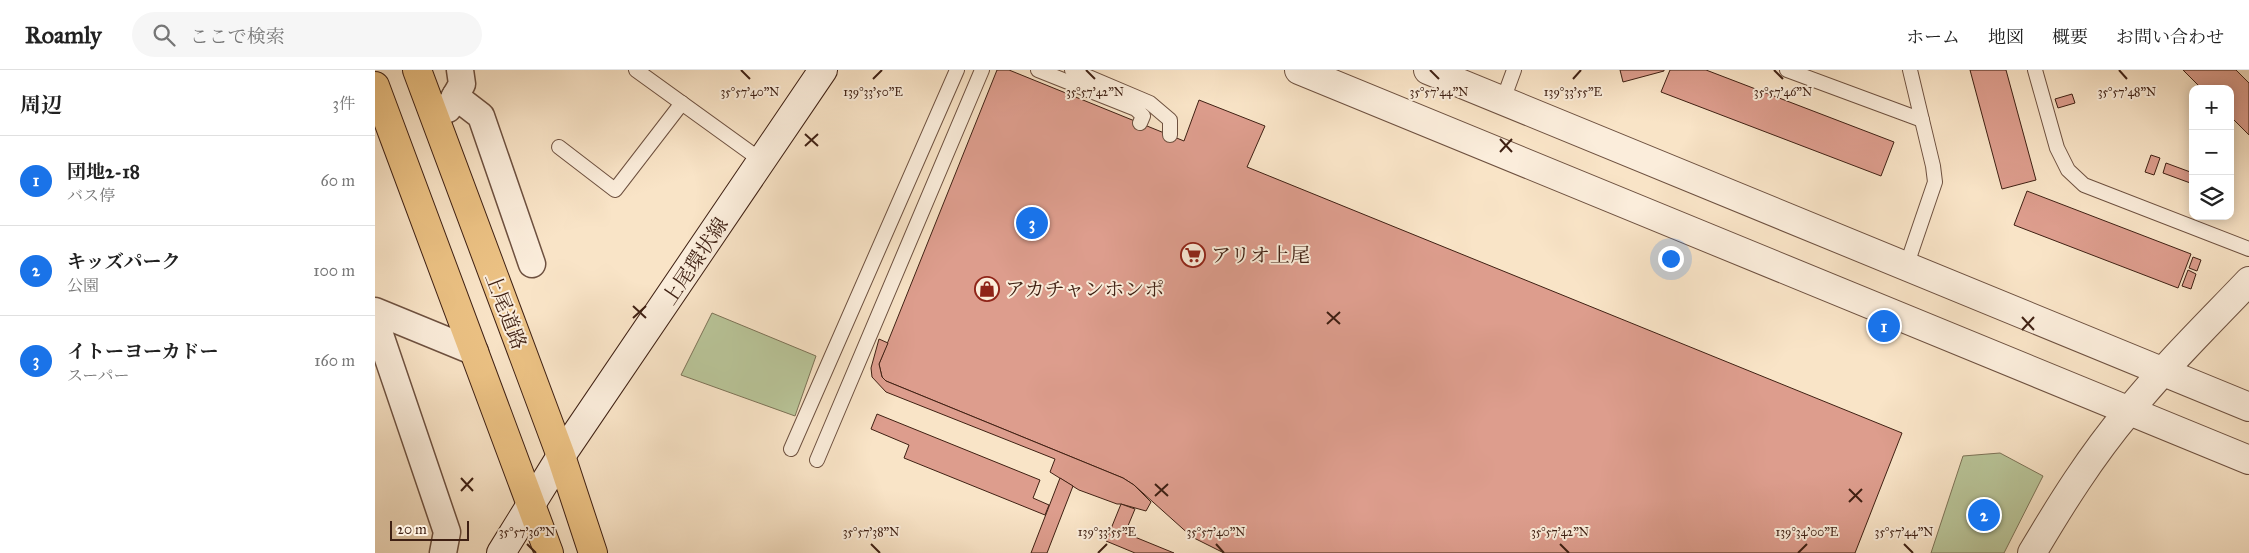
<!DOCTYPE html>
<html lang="ja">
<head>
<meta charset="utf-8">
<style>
	body { margin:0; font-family:"IM FELL Great Primer","Noto Serif JP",serif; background:#f6f6f6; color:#222 }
	.controls { position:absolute; right:15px; top:15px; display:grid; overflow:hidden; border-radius:10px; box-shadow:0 2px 12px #0003 }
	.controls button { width:45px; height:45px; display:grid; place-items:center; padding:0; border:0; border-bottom:1px solid #e0e0e0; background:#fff; color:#222; font:25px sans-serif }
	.scale { position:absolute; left:15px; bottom:12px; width:79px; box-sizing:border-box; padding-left:5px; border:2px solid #3f2013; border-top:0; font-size:14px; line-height:18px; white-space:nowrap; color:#3f2013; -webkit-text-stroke:4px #fbeddb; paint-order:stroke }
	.you { position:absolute; left:1295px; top:188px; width:18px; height:18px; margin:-12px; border:4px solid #fff; border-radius:50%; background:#1a73e8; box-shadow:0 0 0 8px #1a73e833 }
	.badge { display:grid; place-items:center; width:32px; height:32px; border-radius:50%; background:#1a73e8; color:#fff; font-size:16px; font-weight:700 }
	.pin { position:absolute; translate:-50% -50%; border:2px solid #fff; box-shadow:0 1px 5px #0006 }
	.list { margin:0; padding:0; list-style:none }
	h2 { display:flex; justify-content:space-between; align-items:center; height:65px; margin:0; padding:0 20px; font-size:21px }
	h2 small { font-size:16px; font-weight:400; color:#767676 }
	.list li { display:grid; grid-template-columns:32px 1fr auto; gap:15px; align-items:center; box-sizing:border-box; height:90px; padding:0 20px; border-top:1px solid #e0e0e0 }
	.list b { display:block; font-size:19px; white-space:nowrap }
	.list p { margin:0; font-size:16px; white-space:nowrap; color:#767676 }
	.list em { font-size:16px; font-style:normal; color:#767676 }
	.icon { flex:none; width:28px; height:28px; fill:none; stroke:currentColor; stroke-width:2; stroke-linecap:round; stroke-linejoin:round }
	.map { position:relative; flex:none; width:1874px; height:483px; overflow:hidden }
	header { display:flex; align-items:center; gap:30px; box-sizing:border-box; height:70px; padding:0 25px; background:#fff; border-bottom:1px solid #e0e0e0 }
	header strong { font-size:24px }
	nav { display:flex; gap:28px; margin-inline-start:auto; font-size:18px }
	.search { width:350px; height:45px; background:#f6f6f6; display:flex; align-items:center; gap:12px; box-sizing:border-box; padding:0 18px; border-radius:28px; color:#767676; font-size:19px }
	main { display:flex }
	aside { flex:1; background:#fff }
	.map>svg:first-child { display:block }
	.green { fill:#b9c599; stroke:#7c7256 }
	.building { fill:#dd9d8d; stroke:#3f2013 }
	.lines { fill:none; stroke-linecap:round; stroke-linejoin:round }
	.service-casing { stroke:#6e5140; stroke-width:16 }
	.minor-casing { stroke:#6e5140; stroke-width:29 }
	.tertiary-casing { stroke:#6e5140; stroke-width:30 }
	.secondary-casing { stroke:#3f2013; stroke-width:30 }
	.trunk-casing { stroke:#3f2013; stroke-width:30 }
	.service { stroke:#fbeddb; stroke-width:14 }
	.minor { stroke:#fbeddb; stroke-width:26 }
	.tertiary { stroke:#fbeddb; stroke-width:28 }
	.secondary { stroke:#fbeddb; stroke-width:28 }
	.trunk { stroke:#ecc284; stroke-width:28 }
	.ticks { fill:none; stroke:#3f2013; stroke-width:2 }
	.labels { text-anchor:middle; stroke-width:4; stroke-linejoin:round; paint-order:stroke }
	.poi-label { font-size:20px; fill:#3f2013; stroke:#fbeddb; text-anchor:start }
	.street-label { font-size:20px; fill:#3f2013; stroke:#fbeddb }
	.ticks-label { font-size:12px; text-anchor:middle; fill:#3f2013; stroke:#fbeddb; stroke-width:4; stroke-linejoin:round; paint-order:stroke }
</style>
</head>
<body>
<header>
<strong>Roamly</strong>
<div class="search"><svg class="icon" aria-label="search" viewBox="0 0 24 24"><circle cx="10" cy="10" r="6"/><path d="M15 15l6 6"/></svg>ここで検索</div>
<nav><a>ホーム</a><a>地図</a><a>概要</a><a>お問い合わせ</a></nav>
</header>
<main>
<aside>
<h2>周辺<small>3件</small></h2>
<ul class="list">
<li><span class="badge">1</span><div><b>団地2-18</b><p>バス停</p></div><em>60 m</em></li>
<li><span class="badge">2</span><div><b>キッズパーク</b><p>公園</p></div><em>100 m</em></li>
<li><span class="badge">3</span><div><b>イトーヨーカドー</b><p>スーパー</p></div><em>160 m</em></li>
</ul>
</aside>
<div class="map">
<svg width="1874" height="483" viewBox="0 0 1874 483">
	<rect width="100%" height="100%" fill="#f9e4c7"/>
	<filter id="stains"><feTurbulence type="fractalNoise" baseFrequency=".004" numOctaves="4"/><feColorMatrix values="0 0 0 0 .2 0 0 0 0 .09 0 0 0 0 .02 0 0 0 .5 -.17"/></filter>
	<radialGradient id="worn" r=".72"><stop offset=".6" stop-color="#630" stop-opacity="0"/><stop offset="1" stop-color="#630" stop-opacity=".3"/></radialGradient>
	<!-- green -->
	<g class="green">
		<path d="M337,243L441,286L420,346L306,305Z"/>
		<path d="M1625,383L1668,406L1629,483H1556L1588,386Z"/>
	</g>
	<!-- building -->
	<g class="building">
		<path d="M622,0H634L809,71L824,30L890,56L872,97L1527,363L1480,483H849L817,467L759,415L748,408L511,311L507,307L504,294Z"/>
		<path d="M1245,0H1289V1L1248,12Z"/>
		<path d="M1295,0H1331L1519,72L1506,106L1286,22Z"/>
		<path d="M1595,0H1631L1661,110L1627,119Z"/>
		<path d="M1808,0H1861L1874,13V65L1855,46V19H1827Z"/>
		<path d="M1697,24L1700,33L1683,38L1680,29Z"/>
		<path d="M1776,85L1785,88L1779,105L1770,102Z"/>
		<path d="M1791,93L1818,103V114L1788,103Z"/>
		<path d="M1652,121L1816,184L1803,218L1639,155Z"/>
		<path d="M1818,187L1826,190L1822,201L1814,198Z"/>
		<path d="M1813,200L1821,204L1816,219L1807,216Z"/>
		<path d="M504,269L513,273L504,294L507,307L511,311L748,408L759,415L776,432L771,441L746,434H742L704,420L675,402L680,389L511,322L497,307L496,298Z"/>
		<path d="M502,344L665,410L658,428L674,435L670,445L529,388L534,375L496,359Z"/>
		<path d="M685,408L698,416L672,483H656Z"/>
		<path d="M746,434L760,439L750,463L799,483H760L731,471Z"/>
	</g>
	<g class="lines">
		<defs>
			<g id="service">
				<path d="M261,0L387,91"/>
				<path d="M663,0L761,39L768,46L765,53"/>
				<path d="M697,0L775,33L795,50V65"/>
				<path d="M1412,0L1547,50"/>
				<path d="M1660,0L1682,78L1693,100L1709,115L1874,179"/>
				<path d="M1128,30L1139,0"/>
				<path d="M184,77L240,120L307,33"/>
				<path d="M1531,197L1560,112L1558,96L1535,0"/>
				<path d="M416,379L582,0"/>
				<path d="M442,390L607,0"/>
			</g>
			<g id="minor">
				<path d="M80,26L106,46L157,194"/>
				<path d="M73,39L87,14L85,0"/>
				<path d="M0,241L100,282"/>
				<path d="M0,250L72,462L68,483"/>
			</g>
			<g id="tertiary">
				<path d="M924,0L1874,390"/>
				<path d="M1053,0L1874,337"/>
				<path d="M1657,483C1686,434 1716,386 1753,342C1790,296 1833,254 1874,211"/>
			</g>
			<path id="secondary" d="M126,483L186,386L448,0"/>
			<g id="trunk">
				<path d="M42,0L186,386L218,483"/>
				<path d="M0,16L174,483"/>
			</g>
		</defs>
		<!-- service casing -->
		<use href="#service" class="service-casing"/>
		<!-- minor casing -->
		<use href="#minor" class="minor-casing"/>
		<!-- tertiary casing -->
		<use href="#tertiary" class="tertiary-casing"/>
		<!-- secondary casing -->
		<use href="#secondary" class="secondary-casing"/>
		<!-- trunk casing -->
		<use href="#trunk" class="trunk-casing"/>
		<!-- service -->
		<use href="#service" class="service"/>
		<!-- minor -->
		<use href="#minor" class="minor"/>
		<!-- tertiary -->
		<use href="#tertiary" class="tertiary"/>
		<!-- secondary -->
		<use href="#secondary" class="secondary"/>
		<!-- trunk -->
		<use href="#trunk" class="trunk"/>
	</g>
	<!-- ticks -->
	<path class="ticks" d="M366,0L375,9M711,0L720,9M1055,0L1064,9M1399,0L1408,9M1744,0L1752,9M498,9L507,0M1198,9L1206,0M430,64L443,76M1125,69L1137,82M430,76L443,64M1125,82L1137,69M258,236L271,248M952,242L965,254M1647,247L1659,260M258,248L271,236M952,254L965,242M1647,260L1659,247M86,408L98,421M780,414L793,426M1474,419L1487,432M86,421L98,408M780,426L793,414M1474,432L1487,419M152,474L161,483M496,474L505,483M841,474L849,483M1185,474L1194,483M1529,474L1538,483M723,483L732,474M1423,483L1432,474"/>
	<!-- icons -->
	<defs>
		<symbol id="supermarket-ring" viewBox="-11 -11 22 22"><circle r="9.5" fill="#fbeddb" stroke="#8f2418" stroke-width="1.5"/><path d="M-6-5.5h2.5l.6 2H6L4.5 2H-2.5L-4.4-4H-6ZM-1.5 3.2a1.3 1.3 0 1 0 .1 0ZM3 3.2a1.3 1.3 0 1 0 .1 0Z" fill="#8f2418"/></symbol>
		<symbol id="shop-ring" viewBox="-11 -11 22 22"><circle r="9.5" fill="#fbeddb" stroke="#8f2418" stroke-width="1.5"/><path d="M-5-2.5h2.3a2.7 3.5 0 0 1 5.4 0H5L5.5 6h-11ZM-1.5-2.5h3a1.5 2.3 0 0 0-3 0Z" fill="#8f2418"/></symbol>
	</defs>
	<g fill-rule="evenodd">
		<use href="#supermarket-ring" x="804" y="171" width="28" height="28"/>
		<use href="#shop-ring" x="598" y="205" width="28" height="28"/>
	</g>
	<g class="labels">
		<!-- poi labels -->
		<g class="poi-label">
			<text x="836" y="192">アリオ上尾</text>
			<text x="630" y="226">アカチャンホンポ</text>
		</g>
		<!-- street labels -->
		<g class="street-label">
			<text transform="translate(320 191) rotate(-56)" y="7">上尾環状線</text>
			<text transform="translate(131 241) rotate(69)" y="7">上尾道路</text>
		</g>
	</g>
	<g class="ticks-label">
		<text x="1752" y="26">35°57'48"N</text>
		<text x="375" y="26">35°57'40"N</text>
		<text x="498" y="26">139°33'50"E</text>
		<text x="720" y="26">35°57'42"N</text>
		<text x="1064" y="26">35°57'44"N</text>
		<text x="1198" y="26">139°33'55"E</text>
		<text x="1408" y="26">35°57'46"N</text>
		<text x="152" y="466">35°57'36"N</text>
		<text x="496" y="466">35°57'38"N</text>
		<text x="732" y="466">139°33'55"E</text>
		<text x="841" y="466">35°57'40"N</text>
		<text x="1185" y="466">35°57'42"N</text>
		<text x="1432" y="466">139°34'00"E</text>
		<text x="1529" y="466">35°57'44"N</text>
	</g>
	<rect width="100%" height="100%" filter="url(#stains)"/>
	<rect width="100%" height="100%" fill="url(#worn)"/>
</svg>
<div class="controls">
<button>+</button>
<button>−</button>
<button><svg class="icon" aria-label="layers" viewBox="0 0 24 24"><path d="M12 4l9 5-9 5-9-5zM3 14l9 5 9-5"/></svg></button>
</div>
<div class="scale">20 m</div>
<div class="you"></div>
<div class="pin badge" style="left:1509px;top:256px">1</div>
<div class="pin badge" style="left:1609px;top:445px">2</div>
<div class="pin badge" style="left:657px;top:153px">3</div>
</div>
</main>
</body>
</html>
